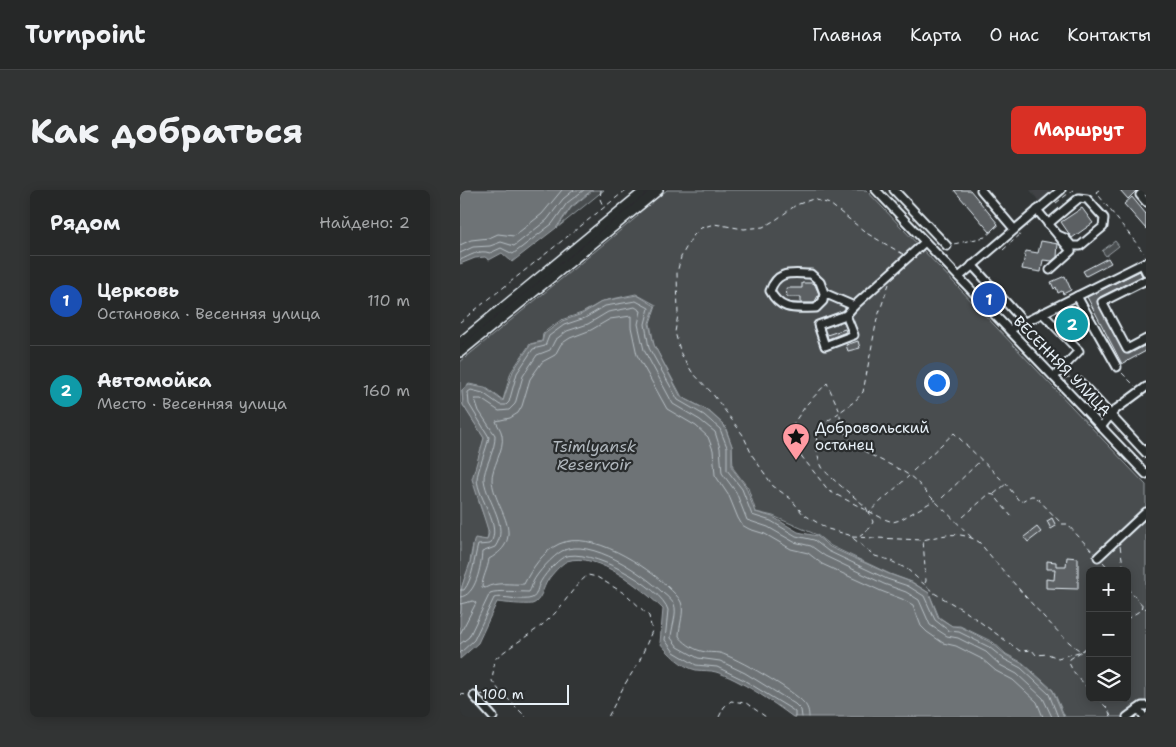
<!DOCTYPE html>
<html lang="ru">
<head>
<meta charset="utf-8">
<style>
	body { margin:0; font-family:"Shantell Sans",sans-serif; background:#323434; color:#f1f3f6 }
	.controls { position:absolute; right:15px; bottom:15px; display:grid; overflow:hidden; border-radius:8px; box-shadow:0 2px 12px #0003 }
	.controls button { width:45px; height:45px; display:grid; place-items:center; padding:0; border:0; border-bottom:1px solid #424445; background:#262828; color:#f1f3f6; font:25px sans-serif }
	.scale { position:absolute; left:15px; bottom:12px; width:94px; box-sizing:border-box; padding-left:5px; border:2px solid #e8f1f8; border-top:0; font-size:14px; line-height:18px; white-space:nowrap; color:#e8f1f8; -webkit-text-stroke:4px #2a2d2e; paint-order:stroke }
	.you { position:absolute; left:476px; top:192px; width:18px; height:18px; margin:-12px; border:4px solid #fff; border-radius:50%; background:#1a73e8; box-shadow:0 0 0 8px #1a73e833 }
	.badge { display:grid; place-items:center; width:32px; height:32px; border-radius:50%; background:#d93025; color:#fff; font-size:16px; font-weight:700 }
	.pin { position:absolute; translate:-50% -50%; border:2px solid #fff; box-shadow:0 1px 5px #0006 }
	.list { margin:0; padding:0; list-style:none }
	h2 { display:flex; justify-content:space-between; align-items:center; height:65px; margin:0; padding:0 20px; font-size:21px }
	h2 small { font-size:16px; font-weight:400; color:#a4a6a8 }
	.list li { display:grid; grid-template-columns:32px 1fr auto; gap:15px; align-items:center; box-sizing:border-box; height:90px; padding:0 20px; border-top:1px solid #424445 }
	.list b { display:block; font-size:19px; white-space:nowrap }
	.list p { margin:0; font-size:16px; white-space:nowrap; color:#a4a6a8 }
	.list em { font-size:16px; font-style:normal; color:#a4a6a8 }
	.icon { flex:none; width:28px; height:28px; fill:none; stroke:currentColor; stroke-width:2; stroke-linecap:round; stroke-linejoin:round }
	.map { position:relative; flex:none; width:686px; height:527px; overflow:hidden; border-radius:8px }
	header { display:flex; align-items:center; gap:30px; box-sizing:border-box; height:70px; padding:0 25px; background:#262828; border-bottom:1px solid #424445 }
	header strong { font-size:24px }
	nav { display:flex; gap:28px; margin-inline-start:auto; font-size:18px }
	.intro { display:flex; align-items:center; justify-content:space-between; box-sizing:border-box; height:120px; padding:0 30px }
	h1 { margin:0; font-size:35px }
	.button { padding:12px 22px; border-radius:8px; background:#d93025; color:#fff; font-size:18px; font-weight:700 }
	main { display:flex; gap:30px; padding:0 30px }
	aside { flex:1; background:#262828; border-radius:8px; box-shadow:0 2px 12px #0003 }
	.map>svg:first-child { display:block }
	.built { fill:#3f4244 }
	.green { fill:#494d4f; stroke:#989fa4; fill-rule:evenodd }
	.water { fill:#6e7376; stroke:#9fa5aa }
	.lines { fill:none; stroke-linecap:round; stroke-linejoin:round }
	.shore { stroke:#b7bfc4; stroke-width:1 }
	.building { fill:#5c6063; stroke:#e8f1f8 }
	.minor-casing { stroke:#e8f1f8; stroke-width:11 }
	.major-casing { stroke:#e8f1f8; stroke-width:12 }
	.path { stroke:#e8f1f8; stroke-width:1; stroke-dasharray:5 4; stroke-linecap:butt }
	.minor { stroke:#2a2d2e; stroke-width:7 }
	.major { stroke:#2a2d2e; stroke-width:9 }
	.labels { text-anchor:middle; stroke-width:4.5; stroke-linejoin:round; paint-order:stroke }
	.street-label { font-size:15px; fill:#e8f1f8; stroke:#2a2d2e }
	.poi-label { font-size:15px; fill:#e8f1f8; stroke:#2a2d2e; text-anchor:start }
	.water-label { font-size:16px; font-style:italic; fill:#b1b8be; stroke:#2a2d2e }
</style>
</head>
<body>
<header>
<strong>Turnpoint</strong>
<nav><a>Главная</a><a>Карта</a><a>О нас</a><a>Контакты</a></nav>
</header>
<div class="intro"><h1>Как добраться</h1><a class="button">Маршрут</a></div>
<main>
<aside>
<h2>Рядом<small>Найдено: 2</small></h2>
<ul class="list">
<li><span class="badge" style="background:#1a4fb4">1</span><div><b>Церковь</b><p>Остановка · Весенняя улица</p></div><em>110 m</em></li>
<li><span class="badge" style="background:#0f9aa8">2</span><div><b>Автомойка</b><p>Место · Весенняя улица</p></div><em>160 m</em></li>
</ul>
</aside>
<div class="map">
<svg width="686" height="527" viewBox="0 0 686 527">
	<rect width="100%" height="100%" fill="#323536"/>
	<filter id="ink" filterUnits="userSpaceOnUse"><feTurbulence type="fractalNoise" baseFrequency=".02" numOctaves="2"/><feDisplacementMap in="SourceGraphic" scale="10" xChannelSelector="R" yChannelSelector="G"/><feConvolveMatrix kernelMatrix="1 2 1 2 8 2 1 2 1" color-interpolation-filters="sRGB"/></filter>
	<g filter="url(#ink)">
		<!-- built -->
		<path class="built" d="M570,0H598L581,14Z"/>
		<!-- green -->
		<g class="green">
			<path d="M133,0H144L97,38L111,18Z"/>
			<path d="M207,0H406L686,295V527H605L593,500L563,473L546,464L533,452L500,436H492L479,427L469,403L452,392L430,384L371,356L357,345L313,326L296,322L288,298L273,278L272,256L265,236L249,221L222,207L194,155L190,133L196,115L176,104L143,111L122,123L101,130L83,143L82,151L70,154L51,182L43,210L25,197L9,194L2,200L3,215L24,248C20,262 16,298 19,312C22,325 31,336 27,350L15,349C12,357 11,364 10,372C9,381 2,391 1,402C0,410 3,418 0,426V172L178,26L177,24ZM630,381H667V508H630Z"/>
			<path d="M655,51L659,56L646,66L642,61Z"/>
		</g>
		<!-- water -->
		<g class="water">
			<path d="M0,0H132L111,17L96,38L52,72L42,63L29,70L25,67L15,68L0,74Z"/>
			<path d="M177,105L195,116L189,133L194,155L221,207L247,220L264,235L272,256V278L286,297L295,322L313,327L338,342L357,346L370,357L429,384L451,392L469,403L478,427L492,436L501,437L532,453L546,465L563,474L593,501L604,527H333C313,512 279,489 256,482C250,480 243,481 236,480C222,477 209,464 200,453L203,419C184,400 137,361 107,371C101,374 92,384 88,390C83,397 81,412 72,414C65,415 44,413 37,412L18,453L0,469V426C3,418 0,410 1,402C2,393 6,385 9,376C12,369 12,357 15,348L27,350L29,343L12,289L24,248L3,215L2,200L9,195L25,198L43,211L53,181L71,154L82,152L84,144L102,131L122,124L143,111Z"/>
		</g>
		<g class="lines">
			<!-- shore -->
			<g class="shore">
				<path d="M0,55L11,50L29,48L38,44L54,46L82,24L102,0"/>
				<path d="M0,63L13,57L30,56L41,52L54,56L87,30L103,9L114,0"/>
				<path d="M0,70C10,66 19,59 30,63L41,58L53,64L92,34L107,13L124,0"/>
				<path d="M0,400H4C13,389 14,368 18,355L30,354C43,336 18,309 17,289C17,282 27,258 29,247L9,214L8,202L11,200L23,203L40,215H46L49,212L57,183L73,159L85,156L89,146L104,135L125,128L145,116L176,111L189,118L185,134L189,158L218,210L244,225L260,239L267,257V280L282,299L292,325L311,331L336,346L354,350L368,361L427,389L448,396L464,406L475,430L489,441L499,442L529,457L544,469L561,478L589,504L598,527"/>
				<path d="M0,407C16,406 21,376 22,362L35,357C50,336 27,312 24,290C23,279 36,260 35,245L19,221L15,209H21L39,221L49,220L55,214L63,186L77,165L90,160L95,150L107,141L128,134L148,122L175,117L181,121L178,134L184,160L213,214L240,230L255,242L260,258L262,283L276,302L287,330L308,337L334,352L351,356L365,366L424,394L446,402L459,410L470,435L487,446L498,448L526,462L540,475L557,484L583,508L592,527"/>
				<path d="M0,414L13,411L16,413L0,444"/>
				<path d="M0,454L9,447L30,403C37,400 60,402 69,402C71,399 72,395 73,392C77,383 93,366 102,361C130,347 184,384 203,403C207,406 211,410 214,414C218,423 211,439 211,448L218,457L238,468L260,471L285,483L335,514L341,520L342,527"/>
				<path d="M0,463L14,450L34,408C43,405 63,412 72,408C77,406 77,399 79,395C82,387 97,370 104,367C128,356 202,397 208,420L205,450L214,462L236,475L257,477L282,489L331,519L335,522V527"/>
				<path d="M349,527C349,522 348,517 344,513C333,500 277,468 260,463C254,462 247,463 241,461C233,459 223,452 219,446C219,435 225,422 221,412C218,406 213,402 208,397C186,376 131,339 99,354C83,361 71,380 64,394C50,395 37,391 25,398L22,397C22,388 28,379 29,369C69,347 34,319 32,290C31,278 45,260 42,245C41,239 37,235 36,231L50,228L58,223L62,216L70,189L82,172L95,165L101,154L110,148L131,140L150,129L171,126V137L177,165L207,219L236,236L248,247L253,260L255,285L269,306L278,328L282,335L289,339L305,344L331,359L348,363L362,374L421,401L442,409L453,415L461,436L467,442L483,453L496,456L522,469L536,481L553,490L577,512L583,527"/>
			</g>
		</g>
		<!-- building -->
		<g class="building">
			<path d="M494,0H510L538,34L530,42Z"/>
			<path d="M660,0H677L668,9Z"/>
			<path d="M672,7L686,24V39L664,14Z"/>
			<path d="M622,18L633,33L612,48L601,32Z"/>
			<path d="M581,51L598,54L597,67L592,71L583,70L581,82L562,79L566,61L578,63Z"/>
			<path d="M648,68L651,73L626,86L623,81Z"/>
			<path d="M680,81L682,86L640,107L637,111L664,163L669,164L686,155V161L662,174L627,107Z"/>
			<path d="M605,86L611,100L603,104L602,101L598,103L596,97L594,99L591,92Z"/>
			<path d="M342,93H353L355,95L359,104L354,113H341V107H327L326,98H342Z"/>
			<path d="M609,121L624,138L615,146L600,130Z"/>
			<path d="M385,139L386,142L368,149L367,145Z"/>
			<path d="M398,151L400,158L388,161L386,155Z"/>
			<path d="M592,328L596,336L591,339L587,331Z"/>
			<path d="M577,337L581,342L568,352L564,347Z"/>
			<path d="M607,367L618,368V399L586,398V389L594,390L595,379H587V371L596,372V376H606Z"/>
		</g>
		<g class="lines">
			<defs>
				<g id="minor">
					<path d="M416,0L686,284"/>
					<path d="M434,0L487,56"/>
					<path d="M521,0L554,39"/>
					<path d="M685,0L680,5L686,12"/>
					<path d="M577,20L611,61L590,80"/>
					<path d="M588,34L619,8L627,9L644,28L643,37L620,56H612L605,48L598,45"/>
					<path d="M682,74L686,82"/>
					<path d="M512,75L564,132"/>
					<path d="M499,87L601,0"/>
					<path d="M686,90L642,112L667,159L686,149"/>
					<path d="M364,103L363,111L356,118C336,118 321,122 310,101C318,79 332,84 351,84L360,92L364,103L394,116L465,52"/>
					<path d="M617,106L657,177"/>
					<path d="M582,123L619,161L594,187"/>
					<path d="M386,125L358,135L365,156L394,145L386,125L394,116"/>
					<path d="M549,140L686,72"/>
					<path d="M620,192L686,263"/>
					<path d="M641,237L655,220L686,197"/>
					<path d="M638,367L686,322"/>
					<path d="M14,506L33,527"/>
					<path d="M678,519L684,527"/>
					<path d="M667,527L682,516H686"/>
				</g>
				<g id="major">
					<path d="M0,153L186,0"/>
					<path d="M0,162L198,0"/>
				</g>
			</defs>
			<!-- minor casing -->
			<use href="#minor" class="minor-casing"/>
			<!-- major casing -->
			<use href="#major" class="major-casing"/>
			<!-- path -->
			<g class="path">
				<path d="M141,0L140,9L143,16"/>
				<path d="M639,0L636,2L684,63"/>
				<path d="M596,13L613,0"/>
				<path d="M494,54L525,47L541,33"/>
				<path d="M543,60L563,42"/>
				<path d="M443,64L408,44L370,14L353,9L336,15L317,29L303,37L284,39L254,34L241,38L232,47L221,67L217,83L218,125L215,142L221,164L232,182L252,203L283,245L292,265L313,296L331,309L343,324L368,339L389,345L415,366L429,370L447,379L474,403L505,421L560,461L572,460L576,465L588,464L598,468L622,461L610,469L609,473L613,481L630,501"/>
				<path d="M429,94L417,129L403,202L395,211L380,222L367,193L347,214L333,234L335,258L369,301L424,329L433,332L440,330L475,310"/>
				<path d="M0,132L166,0"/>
				<path d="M662,183L675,196"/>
				<path d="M605,188L609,187L613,189"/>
				<path d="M453,281L494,243L546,294L560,312L571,306H575L602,334H607L633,362"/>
				<path d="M534,304L546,294"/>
				<path d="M482,308L521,270"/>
				<path d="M408,322L406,317C396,308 367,286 362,277C356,265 356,252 357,239L380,222C378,260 427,269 450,286C457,291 463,299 469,305C484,320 499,334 513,349"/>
				<path d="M503,327L529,304L534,305L551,326"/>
				<path d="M399,346L410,338L413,332L409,322L449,286"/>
				<path d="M392,347L463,350"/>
				<path d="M660,356L664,381"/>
				<path d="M643,372L651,381"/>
				<path d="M465,393L466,391L463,350C484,345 500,340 519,352C534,370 607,458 622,461L630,455"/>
				<path d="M667,398L686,419"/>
				<path d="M667,429L681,420L682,415"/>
				<path d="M40,501L66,527"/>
				<path d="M0,504L7,505"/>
				<path d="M20,505L39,500L32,491L35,469C52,454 73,444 89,429C104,416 112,397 128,385L137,387L167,405L189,426L192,441L179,472L165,494L148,527"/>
				<path d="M637,508L648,519L651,527"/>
				<path d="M259,527L264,517L271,511L286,513L306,527"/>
			</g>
			<!-- minor -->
			<use href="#minor" class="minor"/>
			<!-- major -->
			<use href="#major" class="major"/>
		</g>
	</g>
	<!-- icons -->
	<defs>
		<symbol id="sight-pin" viewBox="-11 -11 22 30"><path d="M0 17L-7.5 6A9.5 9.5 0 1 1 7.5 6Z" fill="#ff9aa2" stroke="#2a2d2e"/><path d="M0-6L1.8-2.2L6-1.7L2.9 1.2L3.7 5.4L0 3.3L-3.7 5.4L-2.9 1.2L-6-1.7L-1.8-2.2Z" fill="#111"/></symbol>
	</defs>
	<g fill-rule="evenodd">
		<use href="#sight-pin" x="320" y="231" width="32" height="43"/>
	</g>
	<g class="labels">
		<!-- street labels -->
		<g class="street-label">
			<text transform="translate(602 176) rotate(46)" y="5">ВЕСЕННЯЯ УЛИЦА</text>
		</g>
		<!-- poi labels -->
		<g class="poi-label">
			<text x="355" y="243">Добровольский<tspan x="355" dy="17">останец</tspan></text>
		</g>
		<!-- water labels -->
		<g class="water-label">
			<text x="134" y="262">Tsimlyansk<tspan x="134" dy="18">Reservoir</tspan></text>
		</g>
	</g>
</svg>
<div class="controls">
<button>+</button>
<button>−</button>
<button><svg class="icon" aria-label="layers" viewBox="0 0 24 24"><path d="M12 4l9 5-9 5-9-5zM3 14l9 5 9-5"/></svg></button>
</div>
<div class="scale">100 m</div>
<div class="you"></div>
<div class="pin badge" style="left:529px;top:109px;background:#1a4fb4">1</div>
<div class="pin badge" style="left:612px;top:134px;background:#0f9aa8">2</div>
</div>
</main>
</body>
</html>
